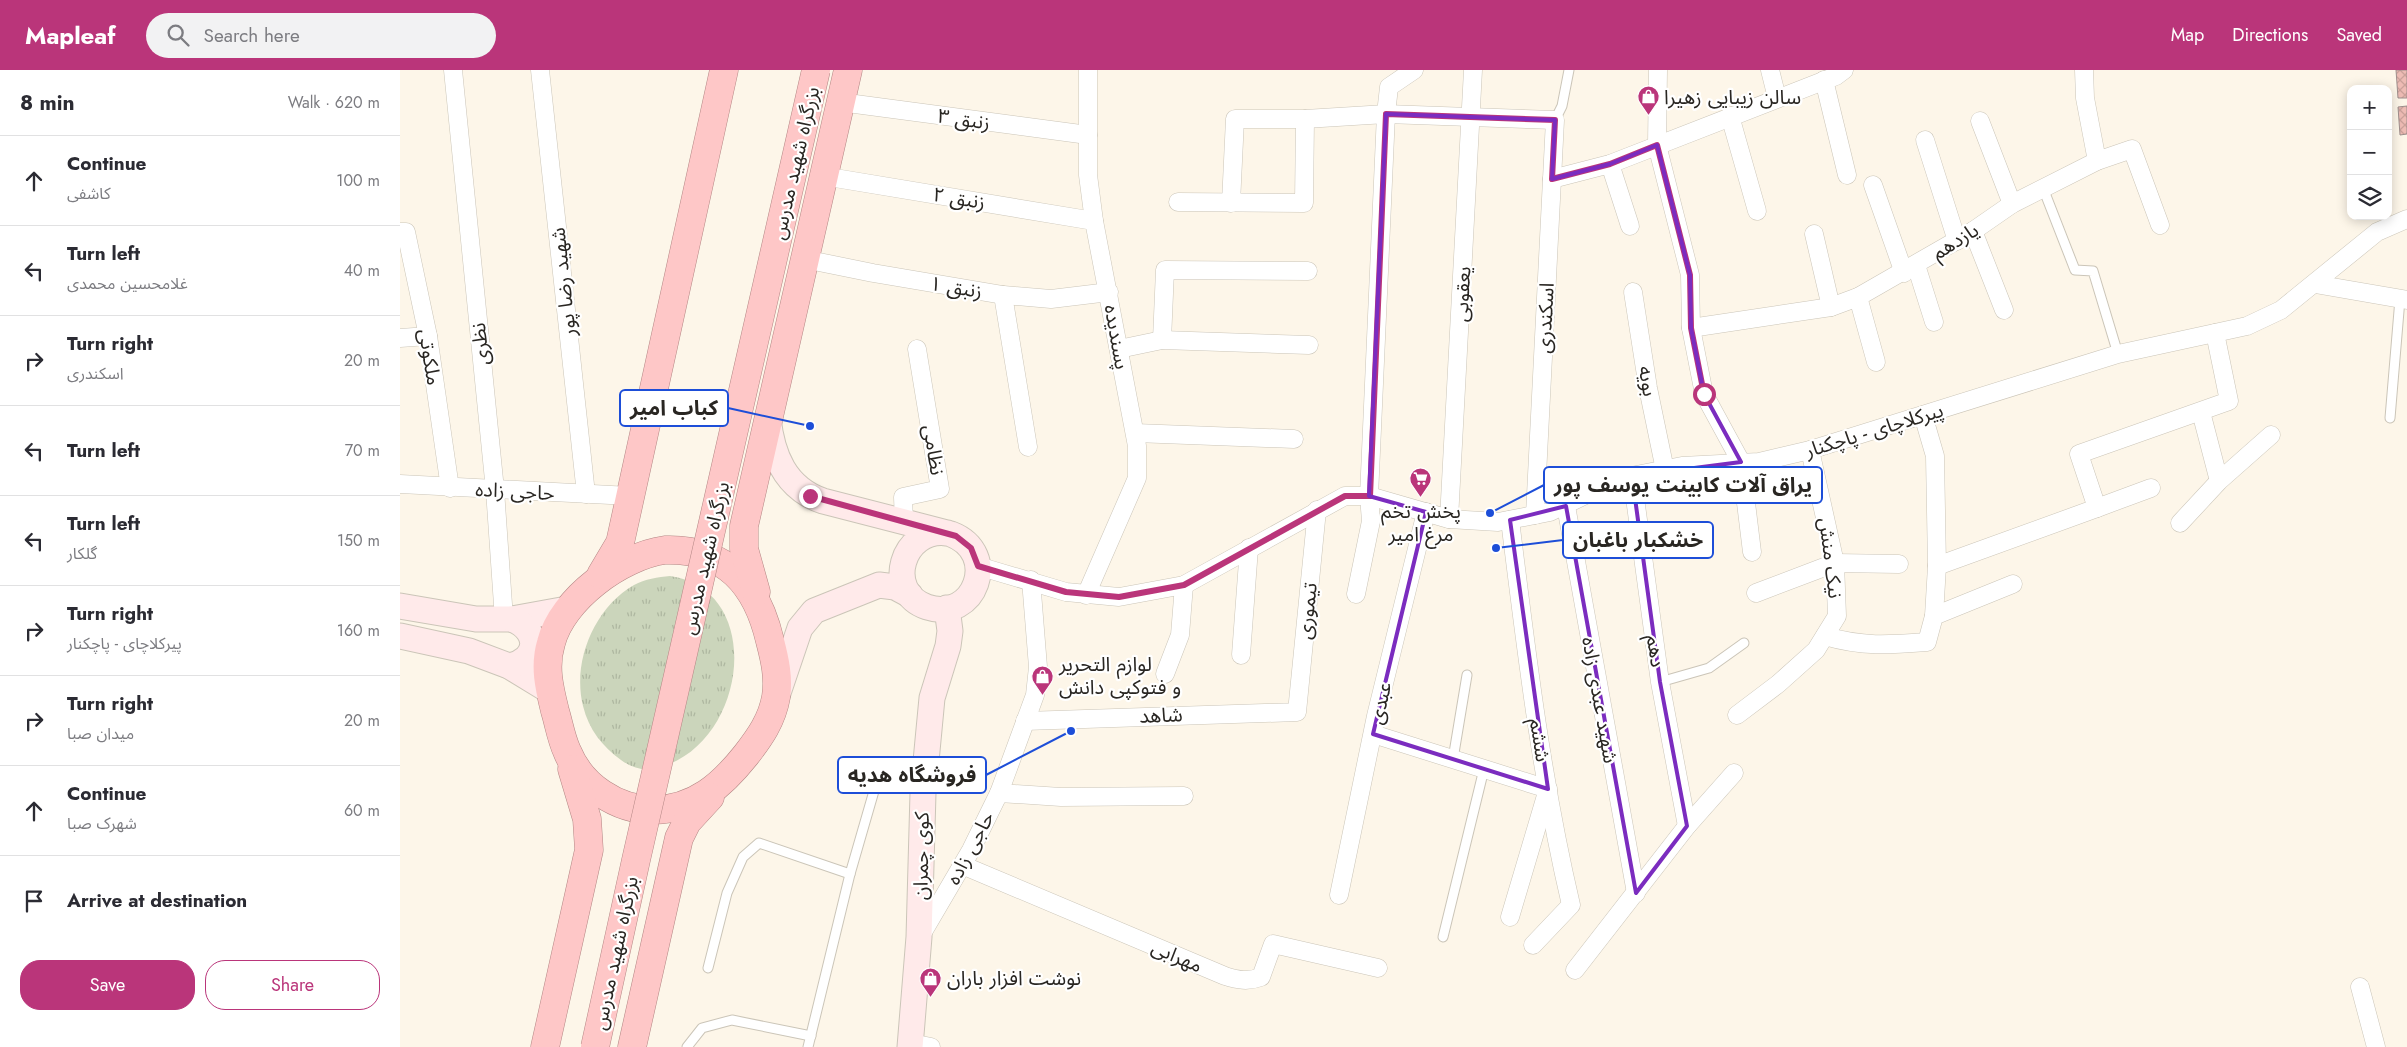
<!DOCTYPE html>
<html lang="en">
<head>
<meta charset="utf-8">
<style>
	body { margin:0; font-family:Jost,"Noto Sans Arabic",sans-serif; background:#f2f2f3; color:#2b2b33 }
	.controls { position:absolute; right:15px; top:15px; display:grid; overflow:hidden; border-radius:10px; box-shadow:0 2px 12px #0003 }
	.controls button { width:45px; height:45px; display:grid; place-items:center; padding:0; border:0; border-bottom:1px solid #e1e1e2; background:#fff; color:#2b2b33; font:25px sans-serif }
	.stop { position:absolute; width:15px; height:15px; margin:-11px; border:4px solid #ba357a; border-radius:50%; background:#fff }
	.stop.end { background:#ba357a; border-color:#fff; box-shadow:0 1px 5px #0008 }
	.list { margin:0; padding:0; list-style:none }
	h2 { display:flex; justify-content:space-between; align-items:center; height:65px; margin:0; padding:0 20px; font-size:21px }
	h2 small { font-size:16px; font-weight:400; color:#7c7c81 }
	.list li { display:grid; grid-template-columns:32px 1fr auto; gap:15px; align-items:center; box-sizing:border-box; height:90px; padding:0 20px; border-top:1px solid #e1e1e2 }
	.list b { display:block; font-size:19px; white-space:nowrap }
	.list p { margin:0; font-size:16px; white-space:nowrap; color:#7c7c81 }
	.list em { font-size:16px; font-style:normal; color:#7c7c81 }
	.actions { display:flex; gap:10px; padding:15px 20px }
	.actions a { flex:1; padding:11px 0; border:1px solid #ba357a; border-radius:20px; text-align:center; font-size:18px; color:#ba357a }
	.actions .main { background:#ba357a; color:#fff }
	.icon { flex:none; width:28px; height:28px; fill:none; stroke:currentColor; stroke-width:2; stroke-linecap:round; stroke-linejoin:round }
	.map { position:relative; flex:none; width:2007px; height:977px; overflow:hidden }
	header { display:flex; align-items:center; gap:30px; box-sizing:border-box; height:70px; padding:0 25px; background:#ba357a; color:#fff }
	header strong { font-size:24px }
	nav { display:flex; gap:28px; margin-inline-start:auto; font-size:18px }
	.search { width:350px; height:45px; background:#f2f2f3; display:flex; align-items:center; gap:12px; box-sizing:border-box; padding:0 18px; border-radius:28px; color:#7c7c81; font-size:19px }
	main { display:flex }
	aside { flex:1; background:#fff }
	.map>svg:first-child { display:block }
	.grass { fill:url(#grass-tufts) }
	.building { fill:url(#building-cross-hatch); stroke:#9e8e8c }
	.lines { fill:none; stroke-linecap:round; stroke-linejoin:round }
	.service-casing { stroke:#cbc5b8; stroke-width:11 }
	.minor-casing { stroke:#cbc5b8; stroke-width:19 }
	.secondary-casing { stroke:#cbc5b8; stroke-width:27 }
	.trunk-casing { stroke:#b38684; stroke-width:29 }
	.service { stroke:#fff; stroke-width:9 }
	.minor { stroke:#fff; stroke-width:18 }
	.secondary { stroke:#ffeaea; stroke-width:25 }
	.trunk { stroke:#fec7c7; stroke-width:28 }
	.trunk-bridge-casing { stroke:#b38684; stroke-width:29; stroke-linecap:butt }
	.trunk-bridge { stroke:#fec7c7; stroke-width:28 }
	.route { stroke:#ba357a; stroke-width:6 }
	.marked { fill:none; stroke:#7b2cbf; stroke-width:4; stroke-linejoin:round }
	.labels { text-anchor:middle; stroke-width:4.5; stroke-linejoin:round; paint-order:stroke }
	.poi-label { font-size:20px; fill:#292622; stroke:#fff; text-anchor:start }
	.street-label { font-size:20px; fill:#292622; stroke:#fff }
	.leader { fill:none; stroke:#1d4ed8; stroke-width:2 }
	.callout-dot { fill:#1d4ed8; stroke:#fff; stroke-width:2 }
	.callout { fill:#fff; stroke:#1d4ed8; stroke-width:2 }
	.callout-label { font-size:21px; text-anchor:middle; font-weight:bold; fill:#292622 }
</style>
</head>
<body>
<header>
<strong>Mapleaf</strong>
<div class="search"><svg class="icon" aria-label="search" viewBox="0 0 24 24"><circle cx="10" cy="10" r="6"/><path d="M15 15l6 6"/></svg>Search here</div>
<nav><a>Map</a><a>Directions</a><a>Saved</a></nav>
</header>
<main>
<aside>
<h2>8 min<small>Walk · 620 m</small></h2>
<ul class="list">
<li><svg class="icon" aria-label="ahead" viewBox="0 0 24 24"><path d="M12 20V5M6 11l6-6 6 6"/></svg><div><b>Continue</b><p>کاشفی</p></div><em>100 m</em></li>
<li><svg class="icon" aria-label="left" viewBox="0 0 24 24"><path d="M17 20v-9H6M10 6l-5 5 5 5"/></svg><div><b>Turn left</b><p>غلامحسین محمدی</p></div><em>40 m</em></li>
<li><svg class="icon" aria-label="right" viewBox="0 0 24 24"><path d="M7 20v-9h11M14 6l5 5-5 5"/></svg><div><b>Turn right</b><p>اسکندری</p></div><em>20 m</em></li>
<li><svg class="icon" aria-label="left" viewBox="0 0 24 24"><path d="M17 20v-9H6M10 6l-5 5 5 5"/></svg><div><b>Turn left</b></div><em>70 m</em></li>
<li><svg class="icon" aria-label="left" viewBox="0 0 24 24"><path d="M17 20v-9H6M10 6l-5 5 5 5"/></svg><div><b>Turn left</b><p>گلکار</p></div><em>150 m</em></li>
<li><svg class="icon" aria-label="right" viewBox="0 0 24 24"><path d="M7 20v-9h11M14 6l5 5-5 5"/></svg><div><b>Turn right</b><p>پیرکلاچای - پاچکنار</p></div><em>160 m</em></li>
<li><svg class="icon" aria-label="right" viewBox="0 0 24 24"><path d="M7 20v-9h11M14 6l5 5-5 5"/></svg><div><b>Turn right</b><p>میدان صبا</p></div><em>20 m</em></li>
<li><svg class="icon" aria-label="ahead" viewBox="0 0 24 24"><path d="M12 20V5M6 11l6-6 6 6"/></svg><div><b>Continue</b><p>شهرک صبا</p></div><em>60 m</em></li>
<li><svg class="icon" aria-label="arrive" viewBox="0 0 24 24"><path d="M6 21V4h12l-3 4 3 4H6"/></svg><div><b>Arrive at destination</b></div></li>
</ul>
<div class="actions"><a class="main">Save</a><a>Share</a></div>
</aside>
<div class="map">
<svg width="2007" height="977" viewBox="0 0 2007 977">
	<defs>
		<pattern id="grass-tufts" width="24" height="20" patternUnits="userSpaceOnUse" patternTransform="scale(1.25)"><rect width="24" height="20" fill="#cbd5bb"/><path d="M3 7l-1-3M5 7V3M7 7l1-3M15 17l-1-3M17 17v-4M19 17l1-3" fill="none" stroke="#aeb7a0"/></pattern>
		<pattern id="building-cross-hatch" width="8" height="8" patternUnits="userSpaceOnUse" patternTransform="scale(1.25)"><rect width="8" height="8" fill="#edbbb4"/><path d="M0 0l8 8M0 8l8-8" fill="none" stroke="#cba19a"/></pattern>
	</defs>
	<rect width="100%" height="100%" fill="#fdf6e9"/>
	<!-- grass -->
	<path class="grass" d="M270,506C364,520 348,665 267,695C251,702 236,701 221,690C202,676 189,660 183,636C172,592 194,538 234,515C245,509 258,507 270,506Z"/>
	<!-- building -->
	<g class="building">
		<path d="M1996,0H2007V28H1998Z"/>
		<path d="M2007,36V64L2000,65L1998,37Z"/>
	</g>
	<g class="lines">
		<defs>
			<g id="service">
				<path d="M1155,50L1162,36L1169,0"/>
				<path d="M1643,118L1675,200L1693,201L1718,284"/>
				<path d="M1990,348L2000,229"/>
				<path d="M1260,612L1309,598L1344,573"/>
				<path d="M1053,689L1067,605"/>
				<path d="M1043,867L1084,699"/>
				<path d="M308,898L327,823L343,787L359,773L450,804"/>
				<path d="M287,977L302,958L332,950L411,966"/>
				<path d="M408,977L450,804L474,721"/>
			</g>
			<g id="minor">
				<path d="M53,0L95,420L104,549"/>
				<path d="M140,0L186,424"/>
				<path d="M1258,0L1257,75L1290,205L1291,258L1304,324L1341,392L1352,482"/>
				<path d="M1370,0L1377,28"/>
				<path d="M1684,0L1685,28L1697,91"/>
				<path d="M1424,10L1447,105"/>
				<path d="M440,32L688,65"/>
				<path d="M1330,46L1357,141"/>
				<path d="M1580,51L1612,134"/>
				<path d="M1525,70L1557,171"/>
				<path d="M1210,94L1230,156"/>
				<path d="M423,106L694,151"/>
				<path d="M1152,109L1210,94L1436,6L1444,0"/>
				<path d="M1473,115L1504,203"/>
				<path d="M778,132L904,133L905,49"/>
				<path d="M831,133L835,49H905L986,44L1155,50L1135,445"/>
				<path d="M1573,161L1604,240"/>
				<path d="M0,162H6L28,266L50,418"/>
				<path d="M1414,164L1431,237"/>
				<path d="M404,189L473,203L603,225L651,229L709,222"/>
				<path d="M1516,195L1534,252"/>
				<path d="M1915,214L2007,230"/>
				<path d="M1233,222L1248,318L1265,400"/>
				<path d="M603,225L628,377"/>
				<path d="M1458,227L1476,292"/>
				<path d="M1291,258L1431,237L1458,227L1573,161L1612,134L1697,91L1732,79L1760,155"/>
				<path d="M0,268L28,266"/>
				<path d="M762,270L765,200L908,201"/>
				<path d="M719,279L762,270L909,275"/>
				<path d="M1801,342L1819,411"/>
				<path d="M1523,345L1535,386L1537,496"/>
				<path d="M735,363L894,369"/>
				<path d="M1232,406L1260,612L1287,756"/>
				<path d="M0,414L230,426"/>
				<path d="M1166,436L1236,823"/>
				<path d="M1697,438L1751,418"/>
				<path d="M1049,449L1073,0"/>
				<path d="M1110,450C1126,579 1141,708 1171,835L1133,875"/>
				<path d="M504,452L503,427L540,419L517,279"/>
				<path d="M1780,453L1819,411L1871,365"/>
				<path d="M578,496L666,522L719,527L784,515L945,426H969L1049,449L1098,452L1150,442L1221,408L1282,396L1359,392L1410,380L1718,284L1847,256L1881,240L1977,162L2007,149"/>
				<path d="M1356,523L1435,493L1499,494"/>
				<path d="M956,524L971,451L969,426L986,44L989,17L1014,0"/>
				<path d="M686,525L737,408V376L694,151L688,105V0"/>
				<path d="M1534,546L1537,496L1697,438L1679,384L1829,331L1815,263"/>
				<path d="M1425,566C1463,577 1488,575 1527,572L1534,546L1613,514"/>
				<path d="M841,585L849,478"/>
				<path d="M765,604L780,565L784,515"/>
				<path d="M1337,645L1378,614L1416,580L1437,546L1435,493L1410,380"/>
				<path d="M625,651L897,642L917,440"/>
				<path d="M973,664L1148,719L1110,847"/>
				<path d="M599,723L661,727L784,726"/>
				<path d="M562,795L825,906C838,910 848,912 861,907L873,874L978,898"/>
				<path d="M939,825L976,646L1026,442"/>
				<path d="M520,867L571,780L599,723L635,625L638,597L631,510"/>
				<path d="M1175,900L1287,756L1334,703"/>
				<path d="M1960,917L1976,977"/>
				<path d="M511,973L531,977"/>
			</g>
			<g id="secondary">
				<path d="M368,348C372,385 385,418 423,431L551,464C601,483 575,553 527,537C483,522 502,457 547,463"/>
				<path d="M0,536L76,549H112L167,539"/>
				<path d="M0,566L69,581L109,596L150,621"/>
				<path d="M109,596C139,590 141,561 112,549"/>
				<path d="M378,623L400,558L414,541L479,515L495,517L510,525"/>
				<path d="M510,977L519,867L523,723L532,628L548,576L550,561L547,538"/>
			</g>
			<g id="trunk">
				<path d="M265,480C326,478 357,515 370,571C375,590 379,608 376,627C372,650 360,667 346,685C322,715 296,739 254,740C217,740 181,716 167,681C161,668 159,654 155,641C149,617 144,596 151,573C162,529 221,486 265,480Z"/>
				<path d="M201,505L220,473L324,0"/>
				<path d="M356,522L344,479V456L448,0"/>
				<path d="M145,977L189,780L187,749L172,699"/>
				<path d="M232,977L279,768L287,752L310,727"/>
			</g>
		</defs>
		<!-- service casing -->
		<use href="#service" class="service-casing"/>
		<!-- minor casing -->
		<use href="#minor" class="minor-casing"/>
		<!-- secondary casing -->
		<use href="#secondary" class="secondary-casing"/>
		<!-- trunk casing -->
		<use href="#trunk" class="trunk-casing"/>
		<!-- service -->
		<use href="#service" class="service"/>
		<!-- minor -->
		<use href="#minor" class="minor"/>
		<!-- secondary -->
		<use href="#secondary" class="secondary"/>
		<!-- trunk -->
		<use href="#trunk" class="trunk"/>
		<defs>
			<path id="trunk-bridge" d="M195,977L236,790L416,0"/>
		</defs>
		<!-- trunk-bridge casing -->
		<use href="#trunk-bridge" class="trunk-bridge-casing"/>
		<!-- trunk-bridge -->
		<use href="#trunk-bridge" class="trunk-bridge"/>
	</g>
	<g class="lines">
		<!-- route -->
		<path class="route" d="M410,426L556,466L571,478L578,496L666,522L719,527L784,515L945,426H970L986,44L1155,50L1152,109L1210,94L1257,75L1290,205L1291,258L1304,324"/>
	</g>
	<!-- marked area -->
	<path class="marked" d="M986,44L1155,50L1152,109L1210,94L1257,75L1290,205L1291,258L1304,324L1341,392L1232,406L1260,612L1287,756L1236,823L1166,436L1110,450L1148,719L973,664L1026,442L969,426Z"/>
	<!-- icons -->
	<defs>
		<symbol id="shop-pin" viewBox="-11 -11 22 30"><path d="M0 17L-7.5 6A9.5 9.5 0 1 1 7.5 6Z" fill="#ba357a" stroke="#fff"/><path d="M-5-2.5h2.3a2.7 3.5 0 0 1 5.4 0H5L5.5 6h-11ZM-1.5-2.5h3a1.5 2.3 0 0 0-3 0Z" fill="#fff"/></symbol>
		<symbol id="supermarket-pin" viewBox="-11 -11 22 30"><path d="M0 17L-7.5 6A9.5 9.5 0 1 1 7.5 6Z" fill="#ba357a" stroke="#fff"/><path d="M-6-5.5h2.5l.6 2H6L4.5 2H-2.5L-4.4-4H-6ZM-1.5 3.2a1.3 1.3 0 1 0 .1 0ZM3 3.2a1.3 1.3 0 1 0 .1 0Z" fill="#fff"/></symbol>
	</defs>
	<g fill-rule="evenodd">
		<use href="#shop-pin" x="1236" y="14" width="25" height="34"/>
		<use href="#supermarket-pin" x="1008" y="396" width="25" height="34"/>
		<use href="#shop-pin" x="630" y="594" width="25" height="34"/>
		<use href="#shop-pin" x="518" y="896" width="25" height="34"/>
	</g>
	<g class="labels">
		<!-- poi labels -->
		<g class="poi-label">
			<text x="1264" y="34">سالن زیبایی زهیرا</text>
			<text x="1021" y="448" text-anchor="middle">پخش تخم<tspan x="1021" dy="23">مرغ امیر</tspan></text>
			<text x="659" y="601">لوازم التحریر<tspan x="659" dy="23">و فتوکپی دانش</tspan></text>
			<text x="547" y="915">نوشت افزار باران</text>
		</g>
		<!-- street labels -->
		<g class="street-label">
			<text transform="translate(564 49) rotate(8)" y="7">زنبق ۳</text>
			<text transform="translate(395 93) rotate(-77)" y="7">بزرگراه شهید مدرس</text>
			<text transform="translate(559 128) rotate(9)" y="7">زنبق ۲</text>
			<text transform="translate(1555 171) rotate(-32)" y="7">یازدهم</text>
			<text transform="translate(163 212) rotate(-96)" y="7">شهید رضا پور</text>
			<text transform="translate(556 217) rotate(9)" y="7">زنبق ۱</text>
			<text transform="translate(1062 224) rotate(-87)" y="7">یعقوبی</text>
			<text transform="translate(1145 248) rotate(-87)" y="7">اسکندری</text>
			<text transform="translate(717 267) rotate(80)" y="7">پسندیده</text>
			<text transform="translate(80 274) rotate(-96)" y="7">نظری</text>
			<text transform="translate(30 287) rotate(81)" y="7">ملکوتی</text>
			<text transform="translate(1248 311) rotate(80)" y="7">بویه</text>
			<text transform="translate(1474 360) rotate(-17)" y="7">پیرکلاچای - پاچکنار</text>
			<text transform="translate(534 380) rotate(81)" y="7">نظامی</text>
			<text transform="translate(115 421) rotate(3)" y="7">حاجی زاده</text>
			<text transform="translate(305 488) rotate(-77)" y="7">بزرگراه شهید مدرس</text>
			<text transform="translate(1431 488) rotate(83)" y="7">نیک منش</text>
			<text transform="translate(907 541) rotate(-84)" y="7">تیموری</text>
			<text transform="translate(1256 581) rotate(82)" y="7">دهم</text>
			<text transform="translate(1200 630) rotate(80)" y="7">شهید عبدی زاده</text>
			<text transform="translate(980 633) rotate(-77)" y="7">عبدی</text>
			<text transform="translate(761 645) rotate(-2)" y="7">شاهد</text>
			<text transform="translate(1140 670) rotate(81)" y="7">ششم</text>
			<text transform="translate(570 778) rotate(-62)" y="7">حاجی زاده</text>
			<text transform="translate(521 786) rotate(-89)" y="7">کوی چمران</text>
			<text transform="translate(215 883) rotate(-78)" y="7">بزرگراه شهید مدرس</text>
			<text transform="translate(777 886) rotate(23)" y="7">مهرابی</text>
		</g>
	</g>
	<!-- callouts -->
	<path class="leader" d="M410 356L328 338M1090 443L1144 415M1096 478L1163 470M671 661L586 705"/>
	<g class="callout-dot">
		<circle cx="410" cy="356" r="5"/>
		<circle cx="1090" cy="443" r="5"/>
		<circle cx="1096" cy="478" r="5"/>
		<circle cx="671" cy="661" r="5"/>
	</g>
	<g class="callout">
		<rect x="220" y="320" width="108" height="36" rx="5"/>
		<rect x="1144" y="397" width="278" height="36" rx="5"/>
		<rect x="1163" y="452" width="150" height="36" rx="5"/>
		<rect x="438" y="687" width="148" height="36" rx="5"/>
	</g>
	<g class="callout-label">
		<text x="274" y="345">کباب امیر</text>
		<text x="1283" y="422">یراق آلات کابینت یوسف پور</text>
		<text x="1238" y="477">خشکبار باغبان</text>
		<text x="512" y="712">فروشگاه هدیه</text>
	</g>
</svg>
<div class="controls">
<button>+</button>
<button>−</button>
<button><svg class="icon" aria-label="layers" viewBox="0 0 24 24"><path d="M12 4l9 5-9 5-9-5zM3 14l9 5 9-5"/></svg></button>
</div>
<div class="stop" style="left:1304px;top:324px"></div>
<div class="stop end" style="left:410px;top:426px"></div>
</div>
</main>
</body>
</html>
